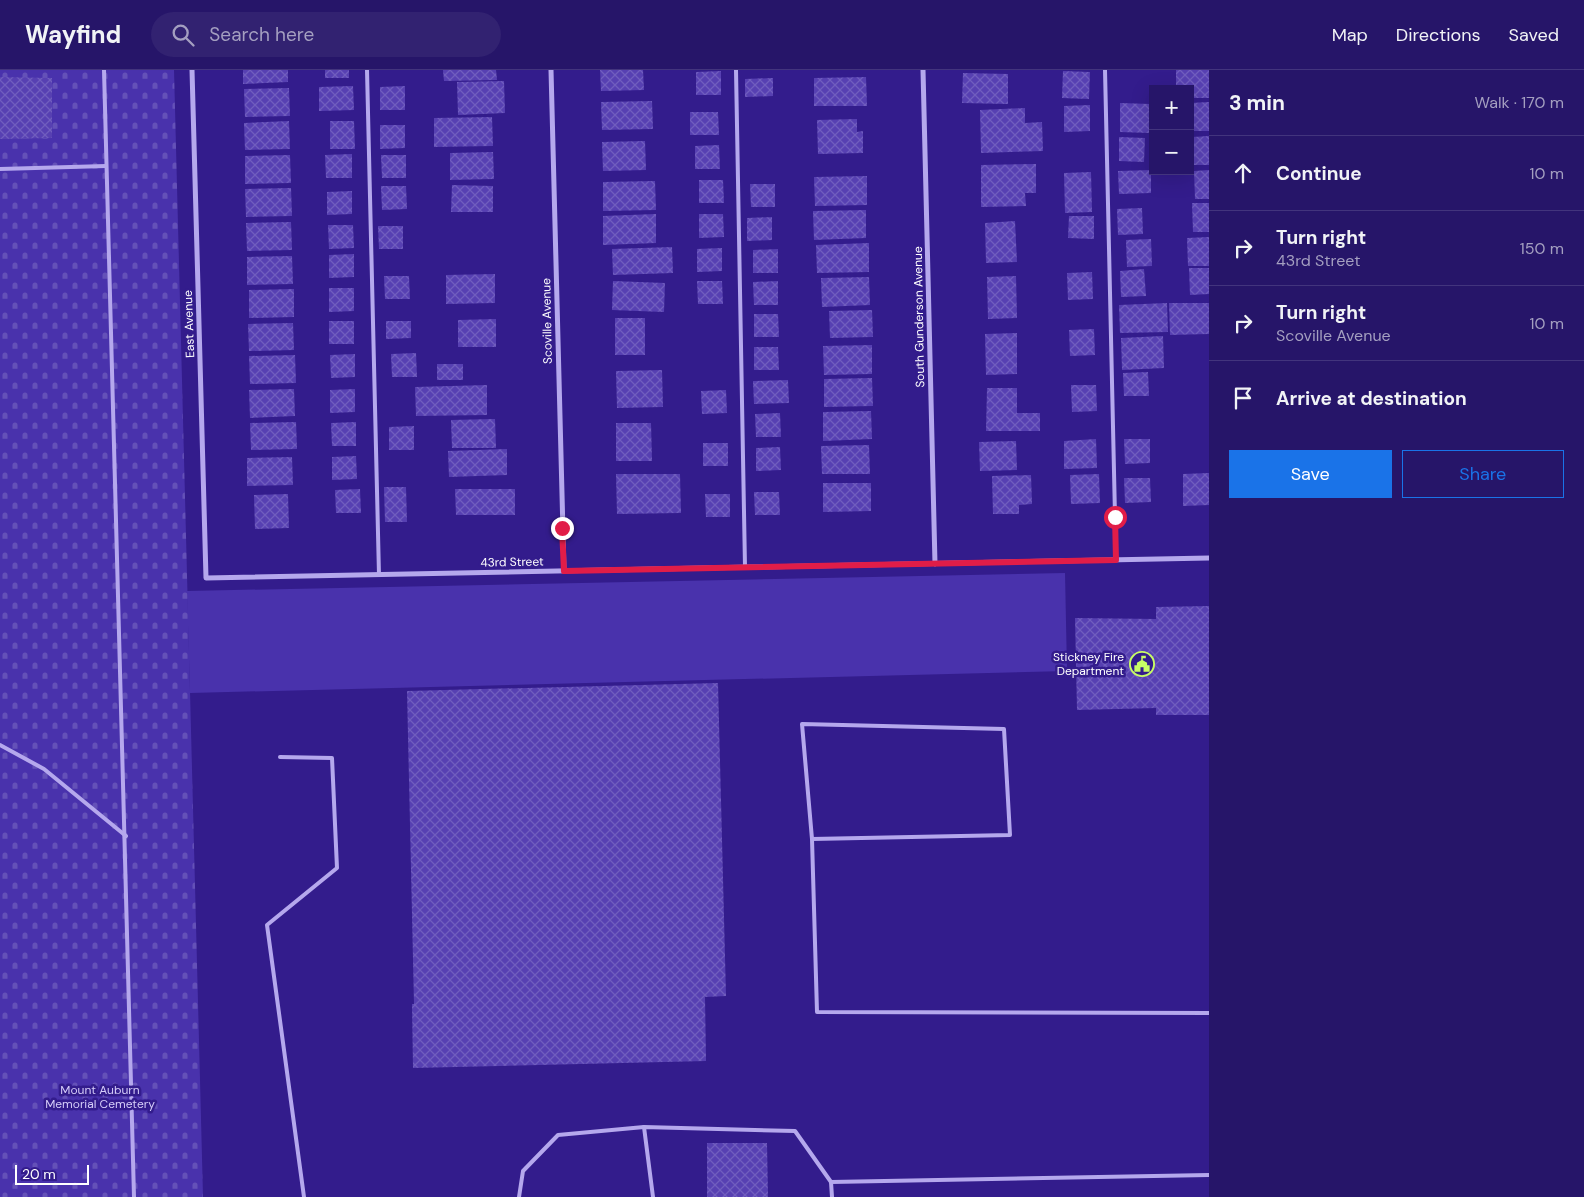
<!DOCTYPE html>
<html lang="en">
<head>
<meta charset="utf-8">
<style>
	body { margin:0; font-family:"DM Sans",sans-serif; background:#322271; color:#f1f3f6 }
	.controls { position:absolute; right:15px; top:15px; display:grid; overflow:hidden; border-radius:0px; box-shadow:0 5px 20px #0002 }
	.controls button { width:45px; height:45px; display:grid; place-items:center; padding:0; border:0; border-bottom:1px solid #42347d; background:#261569; color:#f1f3f6; font:25px sans-serif }
	.scale { position:absolute; left:15px; bottom:12px; width:74px; box-sizing:border-box; padding-left:5px; border:2px solid #fff; border-top:0; font-size:14px; line-height:18px; white-space:nowrap; color:#fff; -webkit-text-stroke:4px #331c8c; paint-order:stroke }
	.stop { position:absolute; width:15px; height:15px; margin:-11px; border:4px solid #e11d48; border-radius:50%; background:#fff }
	.stop.end { background:#e11d48; border-color:#fff; box-shadow:0 1px 5px #0008 }
	.list { margin:0; padding:0; list-style:none }
	h2 { display:flex; justify-content:space-between; align-items:center; height:65px; margin:0; padding:0 20px; font-size:21px }
	h2 small { font-size:16px; font-weight:400; color:#a49fc0 }
	.list li { display:grid; grid-template-columns:32px 1fr auto; gap:15px; align-items:center; box-sizing:border-box; height:75px; padding:0 20px; border-top:1px solid #42347d }
	.list b { display:block; font-size:19px; white-space:nowrap }
	.list p { margin:0; font-size:16px; white-space:nowrap; color:#a49fc0 }
	.list em { font-size:16px; font-style:normal; color:#a49fc0 }
	.actions { display:flex; gap:10px; padding:15px 20px }
	.actions a { flex:1; padding:11px 0; border:1px solid #1a73e8; border-radius:0px; text-align:center; font-size:18px; color:#1a73e8 }
	.actions .main { background:#1a73e8; color:#fff }
	.icon { flex:none; width:28px; height:28px; fill:none; stroke:currentColor; stroke-width:2; stroke-linecap:round; stroke-linejoin:round }
	.map { position:relative; flex:none; width:1209px; height:1127px; overflow:hidden }
	header { display:flex; align-items:center; gap:30px; box-sizing:border-box; height:70px; padding:0 25px; background:#261569; border-bottom:1px solid #42347d }
	header strong { font-size:24px }
	nav { display:flex; gap:28px; margin-inline-start:auto; font-size:18px }
	.search { width:350px; height:45px; background:#322271; display:flex; align-items:center; gap:12px; box-sizing:border-box; padding:0 18px; border-radius:28px; color:#a49fc0; font-size:19px }
	main { display:flex }
	aside { flex:1; background:#261569 }
	.map>svg:first-child { display:block }
	.grass { fill:#4932ac }
	.cemetery { fill:url(#cemetery-stones) }
	.building { fill:url(#building-cross-hatch) }
	.lines { fill:none; stroke-linecap:round; stroke-linejoin:round }
	.service { stroke:#b5a8ed; stroke-width:4 }
	.minor { stroke:#b5a8ed; stroke-width:5 }
	.route { stroke:#e11d48; stroke-width:6 }
	.labels { text-anchor:middle; stroke-width:5; stroke-linejoin:round; paint-order:stroke }
	.street-label { font-size:12px; fill:#fff; stroke:#331c8c }
	.poi-label { font-size:12px; fill:#fff; stroke:#331c8c; text-anchor:end }
	.park-label { font-size:12px; fill:#d5cdf9; stroke:#331c8c }
</style>
</head>
<body>
<header>
<strong>Wayfind</strong>
<div class="search"><svg class="icon" aria-label="search" viewBox="0 0 24 24"><circle cx="10" cy="10" r="6"/><path d="M15 15l6 6"/></svg>Search here</div>
<nav><a>Map</a><a>Directions</a><a>Saved</a></nav>
</header>
<main>
<div class="map">
<svg width="1209" height="1127" viewBox="0 0 1209 1127">
	<defs>
		<pattern id="cemetery-stones" width="16" height="16" patternUnits="userSpaceOnUse" patternTransform="scale(1.25)"><rect width="16" height="16" fill="#4932ac"/><path d="M2 7V4a2 2 0 0 1 4 0v3zM10 15v-3a2 2 0 0 1 4 0v3z" fill="#6451b8"/></pattern>
		<pattern id="building-cross-hatch" width="8" height="8" patternUnits="userSpaceOnUse" patternTransform="scale(1.25)"><rect width="8" height="8" fill="#5740b2"/><path d="M0 0l8 8M0 8l8-8" fill="none" stroke="#705dbe"/></pattern>
	</defs>
	<rect width="100%" height="100%" fill="#331c8c"/>
	<!-- grass -->
	<path class="grass" d="M1065,503L1067,601L190,623L187,521Z"/>
	<!-- cemetery -->
	<path class="cemetery" d="M0,0H174L203,1127H0Z"/>
	<!-- building -->
	<g class="building">
		<path d="M243,0H288V12L243,14Z"/>
		<rect x="325" y="0" width="24" height="8"/>
		<path d="M443,0H496L497,10L444,11Z"/>
		<path d="M600,0H643L644,20L601,21Z"/>
		<path d="M1176,0H1209V28H1190V19H1176Z"/>
		<path d="M721,1V25H696V2Z"/>
		<path d="M1063,1L1090,2L1089,29L1062,28Z"/>
		<path d="M963,3L1008,4V34L962,33Z"/>
		<path d="M0,7L52,8V68L0,69Z"/>
		<path d="M866,7L867,36H814V8Z"/>
		<path d="M773,8V26L745,27V9Z"/>
		<path d="M504,11L505,43L458,45L457,12Z"/>
		<path d="M353,16L354,40L319,41V17Z"/>
		<path d="M405,16V40H380V17Z"/>
		<path d="M289,18L290,46L245,47L244,19Z"/>
		<path d="M652,31L653,59L602,60L601,32Z"/>
		<path d="M1209,32V61H1190V33Z"/>
		<path d="M1120,33L1150,34L1149,63L1120,62Z"/>
		<path d="M1090,35V61L1064,62V36Z"/>
		<path d="M1025,38V53L1042,52L1043,81L981,83L980,40Z"/>
		<path d="M690,42H718L719,65H690Z"/>
		<path d="M492,47L493,76L434,77V48Z"/>
		<path d="M857,49V62L863,61V83L818,84L817,50Z"/>
		<path d="M289,51L290,79L245,80L244,53Z"/>
		<path d="M330,51H354L355,79H330Z"/>
		<path d="M380,55H405V78L380,79Z"/>
		<path d="M1209,66V95H1193L1192,67Z"/>
		<path d="M1119,67L1145,68L1144,92L1119,91Z"/>
		<path d="M645,71L646,100L603,101L602,72Z"/>
		<path d="M719,75L720,99H695V76Z"/>
		<path d="M493,82L494,109L450,110V83Z"/>
		<path d="M352,84V108H326L325,85Z"/>
		<path d="M290,85L291,113L245,114V86Z"/>
		<path d="M381,85H406V108H382Z"/>
		<path d="M1036,94V123H1025L1026,136L981,137V95Z"/>
		<path d="M1151,100V123L1119,124L1118,101Z"/>
		<path d="M1209,100V129H1195L1194,101Z"/>
		<path d="M1091,102L1092,142L1065,143L1064,103Z"/>
		<path d="M867,106V135L815,136L814,107Z"/>
		<path d="M699,110H723L724,133H699Z"/>
		<path d="M655,111L656,140L603,141V112Z"/>
		<path d="M750,114H775V137H751Z"/>
		<path d="M452,115L493,116V142H451Z"/>
		<path d="M381,116H406L407,139L382,140Z"/>
		<path d="M291,118L292,146L246,147L245,119Z"/>
		<path d="M352,121V144L327,145V122Z"/>
		<path d="M1192,133H1209V162H1193Z"/>
		<path d="M1142,138L1143,164L1118,165L1117,139Z"/>
		<path d="M866,140V168L814,170L813,141Z"/>
		<path d="M656,144V173L603,175V146Z"/>
		<path d="M699,144H723L724,167L699,168Z"/>
		<path d="M1069,146H1094V169L1068,168Z"/>
		<path d="M772,147V170L747,171V148Z"/>
		<path d="M1015,151L1017,192L986,193L985,153Z"/>
		<path d="M291,152L292,180L247,181L246,153Z"/>
		<path d="M328,155H353L354,178L329,179Z"/>
		<path d="M378,156H403V179H379Z"/>
		<path d="M1209,167V196H1188L1187,168Z"/>
		<path d="M1151,169L1152,196L1127,197L1126,170Z"/>
		<path d="M869,173V202L817,203L816,175Z"/>
		<path d="M672,177L673,203L613,205L612,179Z"/>
		<path d="M722,178V201L697,202V179Z"/>
		<path d="M778,179V203H753V180Z"/>
		<path d="M354,184V207L329,208V185Z"/>
		<path d="M292,186L293,214L247,215V187Z"/>
		<path d="M1189,198H1209V224L1190,225Z"/>
		<path d="M1144,199L1146,226L1121,227L1120,201Z"/>
		<path d="M1092,202L1093,229L1068,230L1067,203Z"/>
		<path d="M495,204V233L446,234V205Z"/>
		<path d="M384,206H409L410,229H385Z"/>
		<path d="M1016,206L1017,248L988,249L987,207Z"/>
		<path d="M869,207L870,235L822,237L821,208Z"/>
		<path d="M613,211L665,213L664,242L612,240Z"/>
		<path d="M697,211H722L723,234H698Z"/>
		<path d="M778,211V235H754L753,212Z"/>
		<path d="M329,218H354V241L329,242Z"/>
		<path d="M294,219V247L249,248V220Z"/>
		<path d="M1167,233L1168,262L1120,263L1119,235Z"/>
		<path d="M1169,233H1209V264L1170,265Z"/>
		<path d="M872,240L873,267L830,268L829,241Z"/>
		<path d="M754,244H778L779,267H754Z"/>
		<rect x="615" y="248" width="30" height="37"/>
		<path d="M496,249V277H458V250Z"/>
		<rect x="329" y="251" width="25" height="23"/>
		<path d="M386,251H411V268L386,269Z"/>
		<path d="M293,253L294,280L249,281L248,254Z"/>
		<path d="M1094,259L1095,285L1070,286L1069,260Z"/>
		<path d="M1017,263V304L986,305L985,264Z"/>
		<path d="M1163,266L1164,298L1122,300L1121,268Z"/>
		<path d="M872,275V304L824,305L823,276Z"/>
		<path d="M754,277H778L779,300H754Z"/>
		<path d="M416,283L417,307H392L391,284Z"/>
		<path d="M355,284V307L331,308L330,285Z"/>
		<path d="M295,285L296,313L250,314L249,286Z"/>
		<rect x="437" y="294" width="26" height="16"/>
		<path d="M662,300L663,337L617,338L616,301Z"/>
		<path d="M1148,302L1149,326H1124L1123,303Z"/>
		<path d="M872,308L873,336L824,337V309Z"/>
		<path d="M788,310L789,333L754,334L753,311Z"/>
		<path d="M487,315V345L416,346L415,317Z"/>
		<path d="M1071,315H1096L1097,341L1072,342Z"/>
		<path d="M987,318H1017V343H1040V361H986Z"/>
		<path d="M294,319L295,346L250,348L249,320Z"/>
		<path d="M355,319V342L330,343V320Z"/>
		<path d="M726,320L727,343L702,344L701,321Z"/>
		<path d="M871,341L872,369L823,371V342Z"/>
		<path d="M780,343L781,367H756L755,344Z"/>
		<path d="M495,349L496,378H452L451,350Z"/>
		<path d="M296,352L297,379L251,380L250,353Z"/>
		<path d="M356,352V376H332L331,353Z"/>
		<path d="M616,353H651L652,391H616Z"/>
		<path d="M414,356V380H389V357Z"/>
		<path d="M1096,369L1097,398L1064,399V371Z"/>
		<path d="M1124,369H1150V393L1125,394Z"/>
		<path d="M1016,371L1017,400L980,401L979,372Z"/>
		<rect x="703" y="373" width="25" height="23"/>
		<path d="M869,375L870,404H822L821,376Z"/>
		<path d="M780,377L781,400L756,401V378Z"/>
		<path d="M507,379V405L449,407L448,381Z"/>
		<path d="M356,386L357,409L332,410V387Z"/>
		<path d="M292,387L293,415L247,416V388Z"/>
		<path d="M1209,403V435L1183,436V404Z"/>
		<path d="M616,404H680L681,443L617,444Z"/>
		<path d="M1099,404L1100,433L1071,434L1070,405Z"/>
		<path d="M1031,405L1032,434L1019,435V444H993L992,406Z"/>
		<path d="M1124,408H1150L1151,432L1125,433Z"/>
		<path d="M823,413H871V441L823,442Z"/>
		<path d="M384,417H406L407,452H385Z"/>
		<path d="M360,419L361,443H336L335,420Z"/>
		<path d="M455,419H515V445H456Z"/>
		<path d="M754,422H779L780,445H755Z"/>
		<path d="M288,424L289,458L255,459L254,425Z"/>
		<path d="M705,424H730V447H706Z"/>
		<path d="M1209,536V645H1156V638L1077,640L1075,548L1156,549V537Z"/>
		<path d="M718,613L726,926L705,927L706,991L413,998L412,934H414L407,621Z"/>
		<path d="M707,1073H767L768,1127H707Z"/>
	</g>
	<g class="lines">
		<!-- service -->
		<g class="service">
			<path d="M104,0L134,1127"/>
			<path d="M367,0L379,505"/>
			<path d="M736,0L745,497"/>
			<path d="M1105,0L1116,490"/>
			<path d="M0,99L106,96"/>
			<path d="M0,675L44,699L126,766"/>
			<path d="M280,687L332,688L337,798L267,855L304,1127"/>
			<path d="M812,769L1010,765L1004,659L802,654L812,769L817,942L1209,943"/>
			<path d="M831,1112L832,1127"/>
			<path d="M519,1127L523,1101L558,1065L644,1057"/>
			<path d="M653,1127L644,1057L795,1061L831,1112L1209,1105"/>
		</g>
		<!-- minor -->
		<g class="minor">
			<path d="M192,0L206,508L1209,488"/>
			<path d="M551,0L564,501"/>
			<path d="M923,0L935,494"/>
		</g>
	</g>
	<g class="lines">
		<!-- route -->
		<path class="route" d="M562,458L564,501L1116,490L1115,447"/>
	</g>
	<!-- icons -->
	<defs>
		<symbol id="civic-ring" viewBox="-11 -11 22 22"><circle r="9.5" fill="#331c8c" stroke="#c8fd65" stroke-width="1.5"/><path d="M-.6-6.5H3V-4.5H.6V-3L4-1V1h2V6H-6V1h2V-1L-.6-3ZM-1.2 2.5V6h2.4V2.5Z" fill="#c8fd65"/></symbol>
	</defs>
	<g fill-rule="evenodd">
		<use href="#civic-ring" x="1128" y="580" width="28" height="28"/>
	</g>
	<g class="labels">
		<!-- street labels -->
		<g class="street-label">
			<text transform="translate(919 247) rotate(-91)" y="4">South Gunderson Avenue</text>
			<text transform="translate(547 251) rotate(-91)" y="4">Scoville Avenue</text>
			<text transform="translate(189 254) rotate(-92)" y="4">East Avenue</text>
			<text transform="translate(512 492) rotate(-1)" y="4">43rd Street</text>
		</g>
		<!-- poi labels -->
		<g class="poi-label">
			<text x="1124" y="591">Stickney Fire<tspan x="1124" dy="14">Department</tspan></text>
		</g>
		<!-- park labels -->
		<g class="park-label">
			<text x="100" y="1024">Mount Auburn<tspan x="100" dy="14">Memorial Cemetery</tspan></text>
		</g>
	</g>
</svg>
<div class="controls">
<button>+</button>
<button>−</button>
</div>
<div class="scale">20 m</div>
<div class="stop" style="left:1115px;top:447px"></div>
<div class="stop end" style="left:562px;top:458px"></div>
</div>
<aside>
<h2>3 min<small>Walk · 170 m</small></h2>
<ul class="list">
<li><svg class="icon" aria-label="ahead" viewBox="0 0 24 24"><path d="M12 20V5M6 11l6-6 6 6"/></svg><div><b>Continue</b></div><em>10 m</em></li>
<li><svg class="icon" aria-label="right" viewBox="0 0 24 24"><path d="M7 20v-9h11M14 6l5 5-5 5"/></svg><div><b>Turn right</b><p>43rd Street</p></div><em>150 m</em></li>
<li><svg class="icon" aria-label="right" viewBox="0 0 24 24"><path d="M7 20v-9h11M14 6l5 5-5 5"/></svg><div><b>Turn right</b><p>Scoville Avenue</p></div><em>10 m</em></li>
<li><svg class="icon" aria-label="arrive" viewBox="0 0 24 24"><path d="M6 21V4h12l-3 4 3 4H6"/></svg><div><b>Arrive at destination</b></div></li>
</ul>
<div class="actions"><a class="main">Save</a><a>Share</a></div>
</aside>
</main>
</body>
</html>
